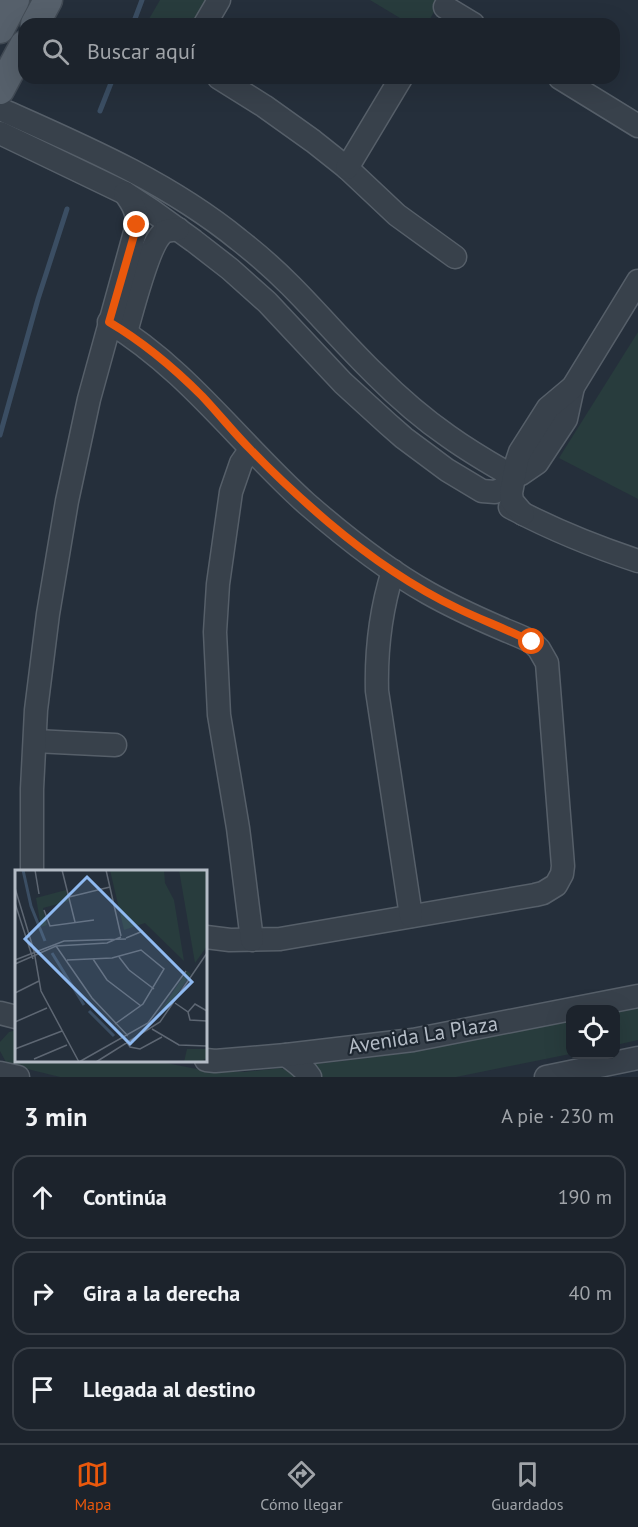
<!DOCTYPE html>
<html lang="es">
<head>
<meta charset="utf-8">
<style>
	body { margin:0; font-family:"PT Sans",sans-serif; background:#252b34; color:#f1f3f6 }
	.controls { position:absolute; right:18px; bottom:18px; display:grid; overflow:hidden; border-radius:12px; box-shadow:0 6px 24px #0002 }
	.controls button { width:54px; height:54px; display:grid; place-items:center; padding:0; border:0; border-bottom:2px solid #3a4048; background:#1c232c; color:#f1f3f6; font:30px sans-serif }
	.stop { position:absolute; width:18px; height:18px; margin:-14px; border:4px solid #ea580c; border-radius:50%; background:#fff }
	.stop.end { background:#ea580c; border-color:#fff; box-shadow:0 2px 6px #0008 }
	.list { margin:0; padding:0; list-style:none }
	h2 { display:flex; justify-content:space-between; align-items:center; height:78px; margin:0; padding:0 24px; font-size:26px }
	h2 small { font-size:20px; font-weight:400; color:#a0a4a9 }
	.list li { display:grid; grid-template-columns:39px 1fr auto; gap:18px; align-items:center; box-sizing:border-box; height:84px; margin:0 12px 12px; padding:0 12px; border:2px solid #3a4048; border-radius:18px }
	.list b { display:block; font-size:22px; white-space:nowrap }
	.list em { font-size:20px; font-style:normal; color:#a0a4a9 }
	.icon { flex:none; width:33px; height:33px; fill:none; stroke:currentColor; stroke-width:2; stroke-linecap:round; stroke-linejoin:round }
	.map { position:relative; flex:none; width:638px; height:1077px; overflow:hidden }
	.search { position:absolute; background:#1c232c; box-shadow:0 6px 24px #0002; left:18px; right:18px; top:18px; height:66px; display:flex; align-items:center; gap:15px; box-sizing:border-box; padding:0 21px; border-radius:18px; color:#a0a4a9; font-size:22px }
	.sheet { height:366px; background:#1c232c }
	nav { display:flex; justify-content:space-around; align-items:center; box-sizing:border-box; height:84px; border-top:2px solid #3a4048; background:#1c232c; font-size:16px; color:#a0a4a9 }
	nav a { display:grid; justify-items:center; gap:3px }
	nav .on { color:#ea580c }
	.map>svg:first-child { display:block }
	.green { fill:#283c3d }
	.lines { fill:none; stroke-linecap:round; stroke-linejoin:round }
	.stream { stroke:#3b4e63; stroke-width:5 }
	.minor-casing { stroke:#565f69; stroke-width:25 }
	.major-casing { stroke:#414a54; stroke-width:31 }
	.minor { stroke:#38414b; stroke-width:22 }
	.major { stroke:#56606b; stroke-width:28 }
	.route { stroke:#ea580c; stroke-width:8 }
	.labels { text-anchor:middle; stroke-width:4.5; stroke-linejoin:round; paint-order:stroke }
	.street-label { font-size:21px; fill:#b4bcc6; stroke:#1d2630 }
	.inset-river { fill:none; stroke:#3b4e63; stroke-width:3 }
	.inset-road { fill:none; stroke:#5e6773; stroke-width:1.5 }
	.view { fill:#8fbaf1; fill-opacity:0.15; stroke:#8fbaf1; stroke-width:3 }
	.inset-edge { fill:none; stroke:#b4bcc6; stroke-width:3 }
</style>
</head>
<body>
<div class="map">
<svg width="638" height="1077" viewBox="0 0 638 1077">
	<rect width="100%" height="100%" fill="#252f3b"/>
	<!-- green -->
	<g class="green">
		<path d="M160,0H209L195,24H157L149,19Z"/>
		<path d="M370,0H441L427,24H410Z"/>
		<path d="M638,332V499L559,458Z"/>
		<path d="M638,1006V1040L616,1045V1011Z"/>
		<path d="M570,1021V1054L456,1077H320L309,1065L376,1057Z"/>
		<path d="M16,1030V1060L156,1061L202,1070L244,1072L281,1068L293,1073L297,1077H60L7,1064L0,1051V1042L9,1032Z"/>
	</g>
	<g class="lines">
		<!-- stream -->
		<g class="stream">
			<path d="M133,24L142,0"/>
			<path d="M100,111L113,78"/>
			<path d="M0,435L38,299L67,209"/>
		</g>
		<defs>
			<g id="minor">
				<path d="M445,7L473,24"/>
				<path d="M205,24L219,0"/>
				<path d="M219,78L264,106L313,141L347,168L397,215L455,257"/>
				<path d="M560,78L638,126"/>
				<path d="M0,109C83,146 168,182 239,240C257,254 274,269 290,285C319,314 346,346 375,374C397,396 422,418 448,436C469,451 491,464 514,477"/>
				<path d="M0,133L125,193L151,210L194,241L230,269L267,302L343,383L388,424L404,438L447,470L482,491L495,492L502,489L514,477L521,474L537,463L566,419L573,387"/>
				<path d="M347,168L401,78"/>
				<path d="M109,322C187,369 240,444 307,504C345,537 385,569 428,593C451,606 475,617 498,627C509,632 521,636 532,642L539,649L547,663L563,866L562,874L556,885L543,893L535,895L280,939L230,940L206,937"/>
				<path d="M126,332C132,312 149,242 164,232C168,230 173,230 178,229"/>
				<path d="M250,450L241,463L231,492L218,584L215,632L219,715L238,828L252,940"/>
				<path d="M510,507C551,529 593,546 638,561"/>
				<path d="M523,514L512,501L511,493L517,461L520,452L548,408L573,387L638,281"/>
				<path d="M393,571C381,609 376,651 377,691L411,916"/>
				<path d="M35,741L115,745"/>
				<path d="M32,872V789L36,710L48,614L67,501L89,399L137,225C138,212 132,203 125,193"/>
				<path d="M0,1013L16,1017"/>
				<path d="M286,1055C295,1062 304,1067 310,1077"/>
				<path d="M206,1060L215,1061L286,1055L413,1040L638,996"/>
				<path d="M0,1073L18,1077"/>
				<path d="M546,1077L638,1058"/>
			</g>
			<g id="major">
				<path d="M35,24L48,0"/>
				<path d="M0,29L15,0"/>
				<path d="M0,90L24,45"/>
			</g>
		</defs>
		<!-- minor casing -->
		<use href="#minor" class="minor-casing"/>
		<!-- major casing -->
		<use href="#major" class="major-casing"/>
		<!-- minor -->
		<use href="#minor" class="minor"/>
		<!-- major -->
		<use href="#major" class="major"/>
	</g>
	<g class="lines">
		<!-- route -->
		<path class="route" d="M137,225L109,322C143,342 174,368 202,396C219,414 234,433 251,450C275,475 301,499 328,522C367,555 411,586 457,608C481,620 507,629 532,642"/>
	</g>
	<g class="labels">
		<!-- street labels -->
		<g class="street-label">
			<text transform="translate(423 1035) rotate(-9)" y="7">Avenida La Plaza</text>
		</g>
	</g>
	<!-- overview -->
	<g transform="translate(15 870)">
		<rect width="192" height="192" fill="#252f3b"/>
		<path d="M95,0H149L150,13L159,30L169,91L130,53L109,60ZM164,0H192V76L180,93ZM51,20L54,31L28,38L32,55L26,57L21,28ZM172,101L176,104L149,143H144ZM172,179H192V188L188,190L192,192H169Z" fill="#283c3d"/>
		<path class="inset-river" d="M8,0L16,36L30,71M37,83L69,135M74,141L99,166"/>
		<path class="inset-road" d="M20,0L24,24M47,0L60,52M91,0L106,66M0,18L19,81L26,121L64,192M54,27L95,17M0,33L18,89M29,40L35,56L79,50M111,68L128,61M41,76L77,128L113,166M104,87L114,100L139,119M78,89L92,110L126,136M0,90L49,71L111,69M52,90L97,88L126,80L149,99L128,134L100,154M0,94L41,76L92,73L106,67M0,123L24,111M160,133L173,142L175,150L192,151M173,142L180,134L192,141M0,152L32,138M137,159L164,175L192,176M109,168L115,177L125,179L147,167M0,179L47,161M19,189L52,175M64,192L133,153L171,101M81,192L145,152L192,83"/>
		<path class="view" d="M72,7L177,112L115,174L10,69Z"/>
		<rect width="192" height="192" class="inset-edge"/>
	</g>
</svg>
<div class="controls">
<button><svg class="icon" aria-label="locate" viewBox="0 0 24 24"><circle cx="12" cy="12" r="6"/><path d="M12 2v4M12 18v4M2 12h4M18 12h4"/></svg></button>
</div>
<div class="stop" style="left:532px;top:642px"></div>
<div class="stop end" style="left:137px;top:225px"></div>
<div class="search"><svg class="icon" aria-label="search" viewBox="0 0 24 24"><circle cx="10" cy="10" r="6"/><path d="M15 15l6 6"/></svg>Buscar aquí</div>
</div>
<section class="sheet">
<h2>3 min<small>A pie · 230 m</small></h2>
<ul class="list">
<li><svg class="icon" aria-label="ahead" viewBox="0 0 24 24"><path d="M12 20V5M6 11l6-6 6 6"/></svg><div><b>Continúa</b></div><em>190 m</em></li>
<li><svg class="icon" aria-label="right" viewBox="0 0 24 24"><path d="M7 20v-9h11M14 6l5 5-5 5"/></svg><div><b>Gira a la derecha</b></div><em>40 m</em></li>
<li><svg class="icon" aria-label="arrive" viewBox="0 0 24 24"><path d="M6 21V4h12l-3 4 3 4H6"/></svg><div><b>Llegada al destino</b></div></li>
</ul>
</section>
<nav>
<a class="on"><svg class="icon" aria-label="map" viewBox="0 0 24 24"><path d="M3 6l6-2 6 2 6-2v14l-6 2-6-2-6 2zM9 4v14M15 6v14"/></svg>Mapa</a>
<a><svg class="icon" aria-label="directions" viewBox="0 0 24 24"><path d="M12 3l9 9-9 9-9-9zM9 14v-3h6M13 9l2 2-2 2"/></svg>Cómo llegar</a>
<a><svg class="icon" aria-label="saved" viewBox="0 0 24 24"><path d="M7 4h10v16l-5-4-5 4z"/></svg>Guardados</a>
</nav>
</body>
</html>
